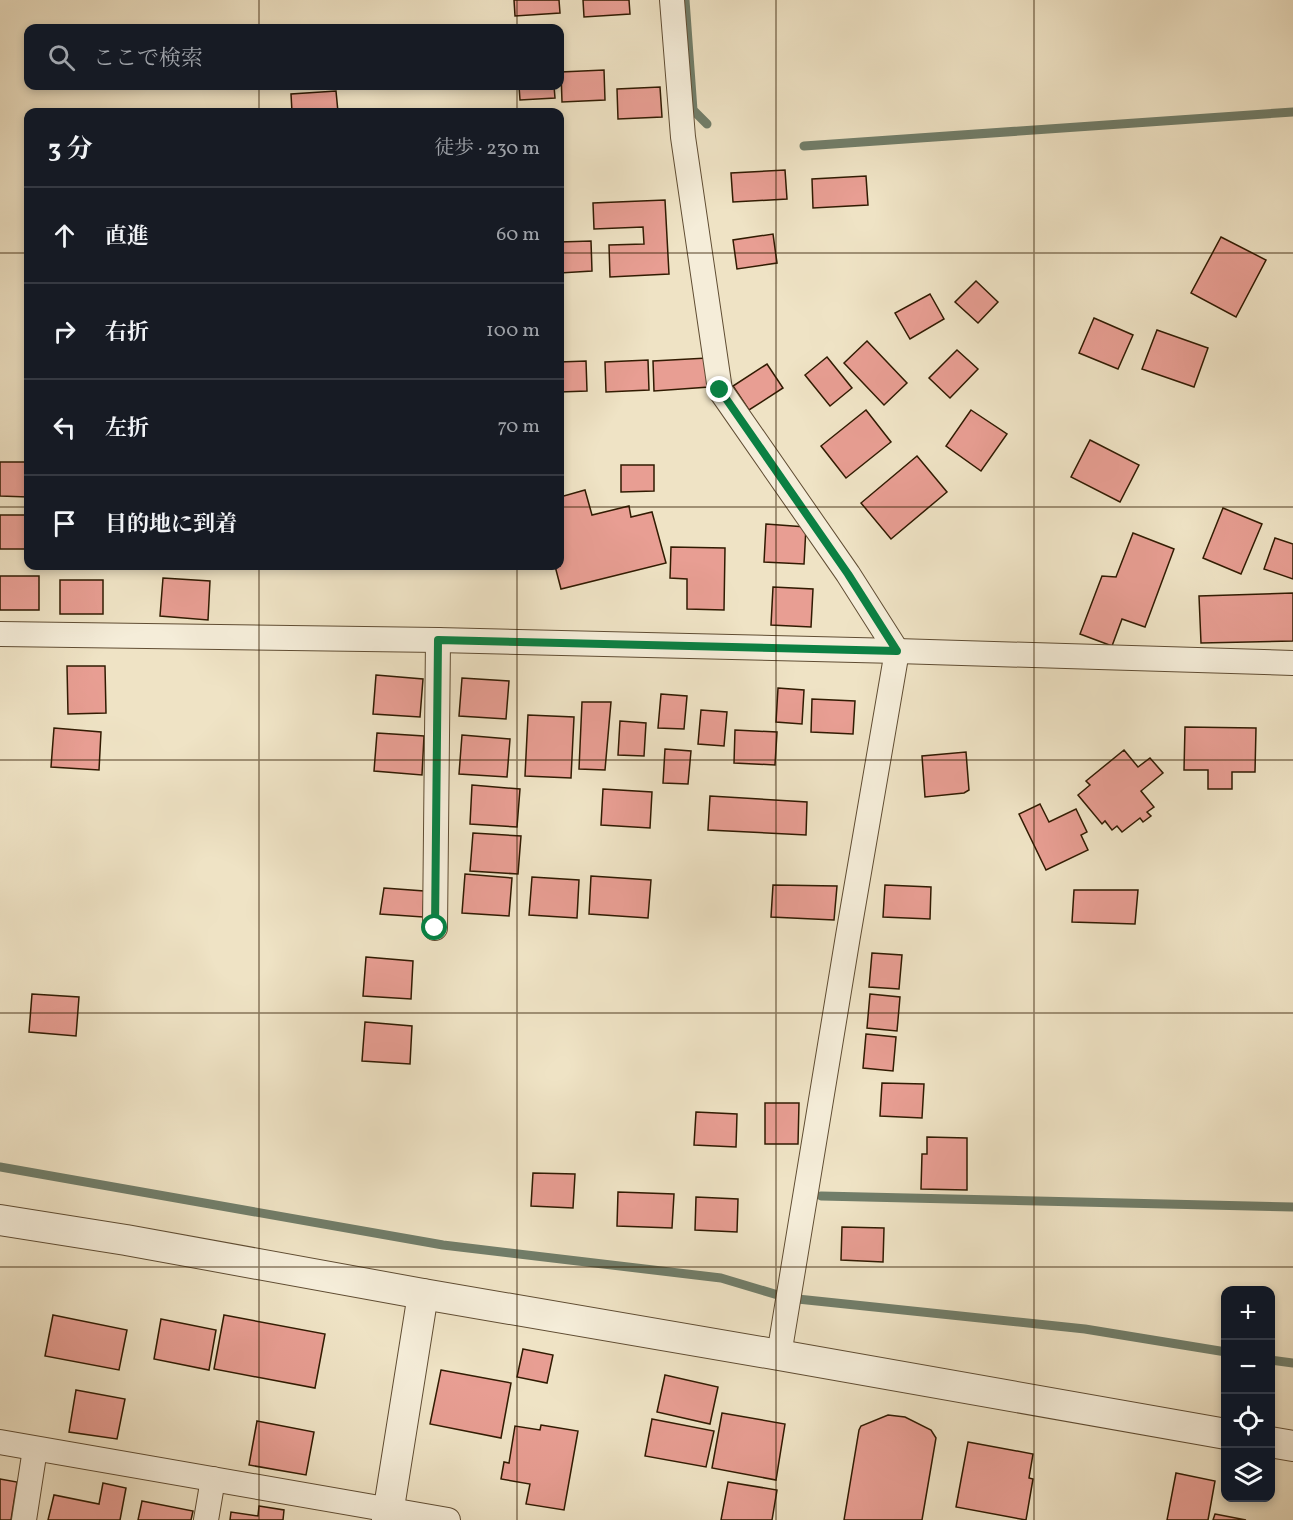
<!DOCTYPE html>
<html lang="ja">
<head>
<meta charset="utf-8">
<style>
	body { margin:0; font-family:Vollkorn,"Noto Serif JP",serif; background:#20242c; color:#f1f3f6 }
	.controls { position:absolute; right:18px; bottom:18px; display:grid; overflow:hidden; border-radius:12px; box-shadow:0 3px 9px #0003 }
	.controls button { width:54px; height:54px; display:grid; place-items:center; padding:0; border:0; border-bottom:2px solid #363941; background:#171b24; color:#f1f3f6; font:30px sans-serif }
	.stop { position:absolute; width:18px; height:18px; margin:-14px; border:4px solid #0b8043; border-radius:50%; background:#fff }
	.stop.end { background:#0b8043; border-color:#fff; box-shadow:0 2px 6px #0008 }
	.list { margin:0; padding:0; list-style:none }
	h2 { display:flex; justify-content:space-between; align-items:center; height:78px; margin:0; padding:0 24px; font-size:26px }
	h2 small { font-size:20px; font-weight:400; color:#9ea1a6 }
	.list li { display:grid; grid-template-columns:39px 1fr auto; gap:18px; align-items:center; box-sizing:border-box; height:96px; padding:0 24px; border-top:2px solid #363941 }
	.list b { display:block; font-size:22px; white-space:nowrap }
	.list em { font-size:20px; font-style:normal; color:#9ea1a6 }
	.icon { flex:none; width:33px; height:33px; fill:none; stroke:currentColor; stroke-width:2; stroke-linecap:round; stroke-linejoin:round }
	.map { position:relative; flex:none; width:1293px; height:1520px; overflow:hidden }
	.search { position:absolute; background:#171b24; box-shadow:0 3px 9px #0003; left:24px; top:24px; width:540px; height:66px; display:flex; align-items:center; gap:15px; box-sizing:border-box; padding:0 21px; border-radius:12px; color:#9ea1a6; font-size:22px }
	.panel { position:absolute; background:#171b24; box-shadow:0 3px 9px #0003; left:24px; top:108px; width:540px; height:462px; border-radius:12px }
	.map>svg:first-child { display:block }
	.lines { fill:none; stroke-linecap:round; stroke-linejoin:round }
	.stream { stroke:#717d69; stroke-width:9 }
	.building { fill:#e89e93; stroke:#311b02; stroke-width:1.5 }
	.minor-casing { stroke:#604d33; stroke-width:26 }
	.tertiary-casing { stroke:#604d33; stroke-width:32 }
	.minor { stroke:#f5edd9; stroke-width:24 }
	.tertiary { stroke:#f5edd9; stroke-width:30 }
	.route { stroke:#0b8043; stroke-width:8 }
	.grid { fill:none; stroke:#311b02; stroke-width:1.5; stroke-opacity:0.55 }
</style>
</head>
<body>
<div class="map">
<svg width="1293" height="1520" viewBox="0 0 1293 1520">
	<rect width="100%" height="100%" fill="#efe3c5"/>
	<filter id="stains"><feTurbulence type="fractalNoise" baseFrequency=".00333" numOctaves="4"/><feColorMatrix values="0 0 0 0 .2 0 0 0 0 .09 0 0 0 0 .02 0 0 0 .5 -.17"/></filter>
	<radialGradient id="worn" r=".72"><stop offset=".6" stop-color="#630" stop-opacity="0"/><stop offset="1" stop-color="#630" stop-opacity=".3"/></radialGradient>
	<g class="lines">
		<!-- stream -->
		<g class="stream">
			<path d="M685,0L693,110L707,124"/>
			<path d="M804,146L1293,112"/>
			<path d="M0,1167L443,1245L721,1278L788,1298L1085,1329L1226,1352"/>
			<path d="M821,1196L1293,1207"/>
			<path d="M1270,1360L1293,1363"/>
		</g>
	</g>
	<!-- building -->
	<g class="building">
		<path d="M514,0H559L560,13L515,16Z"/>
		<path d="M583,0H629L630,14L584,17Z"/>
		<path d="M604,70L605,100L562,102L561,72Z"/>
		<path d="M519,86H554L555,98L520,100Z"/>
		<path d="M660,87L662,117L618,119L617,89Z"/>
		<path d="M336,91L338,112H292L291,94Z"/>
		<path d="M785,170L787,199L733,202L731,173Z"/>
		<path d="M866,176L868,205L813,208L812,179Z"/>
		<path d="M665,200L669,274L610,277L609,245L644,244L643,227L594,229L593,203Z"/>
		<path d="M773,234L777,263L737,269L733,240Z"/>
		<path d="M1221,237L1266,260L1236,317L1191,293Z"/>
		<path d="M591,241L592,271L560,273V242Z"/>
		<path d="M976,281L998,302L978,323L955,302Z"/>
		<path d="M930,294L944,319L910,339L895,313Z"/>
		<path d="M1094,318L1133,335L1118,369L1079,353Z"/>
		<path d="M1157,330L1208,348L1194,387L1142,369Z"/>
		<path d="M867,341L907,383L884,405L844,363Z"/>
		<path d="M957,350L978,369L950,398L929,378Z"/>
		<path d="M827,357L852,388L830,406L805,375Z"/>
		<path d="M707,358L709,387L654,391L653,361Z"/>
		<path d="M648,360L649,390L606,392L605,362Z"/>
		<path d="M586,361L587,391L560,392V362Z"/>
		<path d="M767,364L783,388L749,410L733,386Z"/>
		<path d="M866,410L891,442L846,478L821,446Z"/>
		<path d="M971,410L1007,434L981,471L946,446Z"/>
		<path d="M1090,440L1139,465L1120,502L1071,477Z"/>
		<path d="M917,456L947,492L891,539L861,503Z"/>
		<path d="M0,462H28V497L0,496Z"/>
		<path d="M621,465H654V491L621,492Z"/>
		<path d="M585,490L592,515L629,506L631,517L652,512L666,563L561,589L555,566H560V497Z"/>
		<path d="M1223,508L1262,524L1241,574L1203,558Z"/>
		<rect x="0" y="515" width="28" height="34"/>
		<path d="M766,524L806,527L804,564L764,562Z"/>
		<path d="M1133,533L1174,549L1145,627L1122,619L1112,646L1080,634L1102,576L1116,577Z"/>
		<path d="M1275,538L1293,544V579L1264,569Z"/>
		<path d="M671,547L725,548L724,610L687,609V579L670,578Z"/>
		<rect x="0" y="576" width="39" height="34"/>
		<path d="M163,578L210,581L208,620L160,616Z"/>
		<rect x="60" y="580" width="43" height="34"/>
		<path d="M773,587L813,589L811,627L771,625Z"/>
		<path d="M1293,593V641L1201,643L1199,596Z"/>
		<path d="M67,666H105L106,713L68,714Z"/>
		<path d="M376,675L423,679L420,717L373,714Z"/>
		<path d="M462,678L509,681L506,719L459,716Z"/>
		<path d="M778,688L804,690L802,724L776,722Z"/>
		<path d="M661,694L687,696L684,729L658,728Z"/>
		<path d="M812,699L855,701L853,734L811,732Z"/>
		<path d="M582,702H611L605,770L579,769Z"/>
		<path d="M701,710L727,712L724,746L698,744Z"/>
		<path d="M528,715L574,717L571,778L525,776Z"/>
		<path d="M620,721L646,723L644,756L618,755Z"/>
		<path d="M1185,727L1256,728L1255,772H1232V789H1208V770H1184Z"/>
		<path d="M54,728L101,732L99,770L51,767Z"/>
		<path d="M735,730L777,732L775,765L734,763Z"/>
		<path d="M377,733L424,736L422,775L374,771Z"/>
		<path d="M462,735L510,739L507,777L459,774Z"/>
		<path d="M665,749L691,751L688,784L663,783Z"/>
		<path d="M1124,750L1138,767L1150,758L1163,773L1141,791L1154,807L1147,812L1151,816L1143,822L1140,818L1122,832L1117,826L1112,830L1105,821L1102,824L1078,795L1090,785L1086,781Z"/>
		<path d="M966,752L969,790L964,793L925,797L922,756Z"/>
		<path d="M472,785L520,789L517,827L470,824Z"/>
		<path d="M603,789L652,792L650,828L601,825Z"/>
		<path d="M710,796L807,802L806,835L708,830Z"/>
		<path d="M1040,804L1049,822L1076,809L1087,832L1081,835L1088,850L1046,870L1019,814Z"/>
		<path d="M473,833L521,836L518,874L470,871Z"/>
		<path d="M465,874L512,878L509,916L462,913Z"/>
		<path d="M591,876L651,880L648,918L589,914Z"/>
		<path d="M532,877L579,880L577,918L529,915Z"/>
		<path d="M773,885L837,886L834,920L771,917Z"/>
		<path d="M885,885L931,887L930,919L883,917Z"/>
		<path d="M384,888L424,891L423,917L380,914Z"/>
		<path d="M1074,890H1138L1135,924L1072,922Z"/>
		<path d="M872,953L902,955L899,989L869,987Z"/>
		<path d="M366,957L413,961L411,999L363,996Z"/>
		<path d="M32,994L79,997L76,1036L29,1032Z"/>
		<path d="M870,994L900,997L897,1031L867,1028Z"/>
		<path d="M365,1022L412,1026L410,1064L362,1061Z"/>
		<path d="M866,1034L896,1037L893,1071L863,1068Z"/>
		<path d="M882,1083L924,1084L922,1118L880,1116Z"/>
		<path d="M765,1103H799L798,1144H765Z"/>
		<path d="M696,1112L737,1114L736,1147L694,1145Z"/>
		<path d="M927,1137L967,1138V1190L921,1189L922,1154H927Z"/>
		<path d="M533,1173L575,1174L573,1208L531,1206Z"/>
		<path d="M618,1192L674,1194L672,1228L617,1226Z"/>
		<path d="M696,1197L738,1199L737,1232L695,1230Z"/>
		<path d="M842,1227L884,1228L883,1262L841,1260Z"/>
		<path d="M53,1315L127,1330L119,1370L45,1356Z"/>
		<path d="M224,1315L325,1334L315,1388L214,1369Z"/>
		<path d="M161,1319L216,1330L209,1370L154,1359Z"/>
		<path d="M523,1349L553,1355L547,1383L517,1377Z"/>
		<path d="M441,1370L511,1383L501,1438L430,1424Z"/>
		<path d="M665,1375L718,1387L710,1424L657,1412Z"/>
		<path d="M76,1390L125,1399L117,1439L69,1432Z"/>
		<path d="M722,1413L785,1424L776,1480L712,1468Z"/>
		<path d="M888,1415L905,1417L931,1430L936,1438L922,1520H844L859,1430L861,1426Z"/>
		<path d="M652,1419L714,1431L706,1467L645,1456Z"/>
		<path d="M257,1421L314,1432L306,1475L249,1465Z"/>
		<path d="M541,1425L578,1431L564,1510L526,1504L530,1484L501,1479L504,1462L509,1463L515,1426L540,1430Z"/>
		<path d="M968,1442L1033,1454L1029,1478L1033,1479L1026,1520L956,1507Z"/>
		<path d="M1176,1473L1215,1481L1208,1520H1167Z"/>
		<path d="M0,1479L17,1482L11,1520H0Z"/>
		<path d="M728,1482L777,1490L772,1520H721Z"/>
		<path d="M103,1483L126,1488L120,1520H48L54,1495L99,1504Z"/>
		<path d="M142,1501L193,1511L191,1520H138Z"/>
		<path d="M259,1506L284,1510L283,1520H230L231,1512L258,1516Z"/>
		<path d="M1215,1514L1246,1520H1213Z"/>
	</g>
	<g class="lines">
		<defs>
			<g id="minor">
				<path d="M672,0L683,137L720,390L848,574L897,651L848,936L779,1355"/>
				<path d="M0,634L438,640L897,651L1293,663"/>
				<path d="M435,928L438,640"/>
				<path d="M0,1442L448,1520"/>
				<path d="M24,1520L35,1449"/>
				<path d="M206,1520L213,1479"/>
			</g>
			<g id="tertiary">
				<path d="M0,1220L126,1240L423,1294L779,1355L1226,1434"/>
				<path d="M1270,1442L1293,1446"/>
				<path d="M387,1520L423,1294"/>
			</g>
		</defs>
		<!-- minor casing -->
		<use href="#minor" class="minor-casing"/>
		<!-- tertiary casing -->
		<use href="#tertiary" class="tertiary-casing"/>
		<!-- minor -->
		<use href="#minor" class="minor"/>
		<!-- tertiary -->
		<use href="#tertiary" class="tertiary"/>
	</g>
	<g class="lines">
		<!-- route -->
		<path class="route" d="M435,928L438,640L897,651L848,574L720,390"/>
	</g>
	<!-- grid -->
	<path class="grid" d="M259,0V28M517,0V28M776,0V1520M1034,0V1520M259,86V112M517,86V112M0,253H28M560,253H1293M0,507H28M560,507H1293M259,566V1520M517,566V1520M0,760H1293M0,1013H1293M0,1267H1293"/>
	<rect width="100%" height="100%" filter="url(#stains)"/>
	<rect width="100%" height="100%" fill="url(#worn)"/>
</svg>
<div class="controls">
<button>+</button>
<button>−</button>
<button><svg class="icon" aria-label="locate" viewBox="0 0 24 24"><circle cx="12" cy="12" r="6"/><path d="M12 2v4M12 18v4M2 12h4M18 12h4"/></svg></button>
<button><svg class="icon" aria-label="layers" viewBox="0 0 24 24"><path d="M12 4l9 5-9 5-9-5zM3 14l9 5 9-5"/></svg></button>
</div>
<div class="stop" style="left:435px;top:928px"></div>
<div class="stop end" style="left:720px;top:390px"></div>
<div class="search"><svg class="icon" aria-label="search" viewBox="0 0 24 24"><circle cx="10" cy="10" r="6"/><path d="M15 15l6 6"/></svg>ここで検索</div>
<section class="panel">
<h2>3 分<small>徒歩 · 230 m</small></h2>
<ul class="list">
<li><svg class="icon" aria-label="ahead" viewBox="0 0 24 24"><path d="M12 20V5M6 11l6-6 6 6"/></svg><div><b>直進</b></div><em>60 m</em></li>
<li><svg class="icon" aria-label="right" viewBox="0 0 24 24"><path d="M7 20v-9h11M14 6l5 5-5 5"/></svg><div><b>右折</b></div><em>100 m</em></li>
<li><svg class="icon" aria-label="left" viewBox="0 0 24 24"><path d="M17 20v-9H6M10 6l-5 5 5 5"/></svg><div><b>左折</b></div><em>70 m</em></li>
<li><svg class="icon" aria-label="arrive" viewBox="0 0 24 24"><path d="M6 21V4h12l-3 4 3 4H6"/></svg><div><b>目的地に到着</b></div></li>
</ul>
</section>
</div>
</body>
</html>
